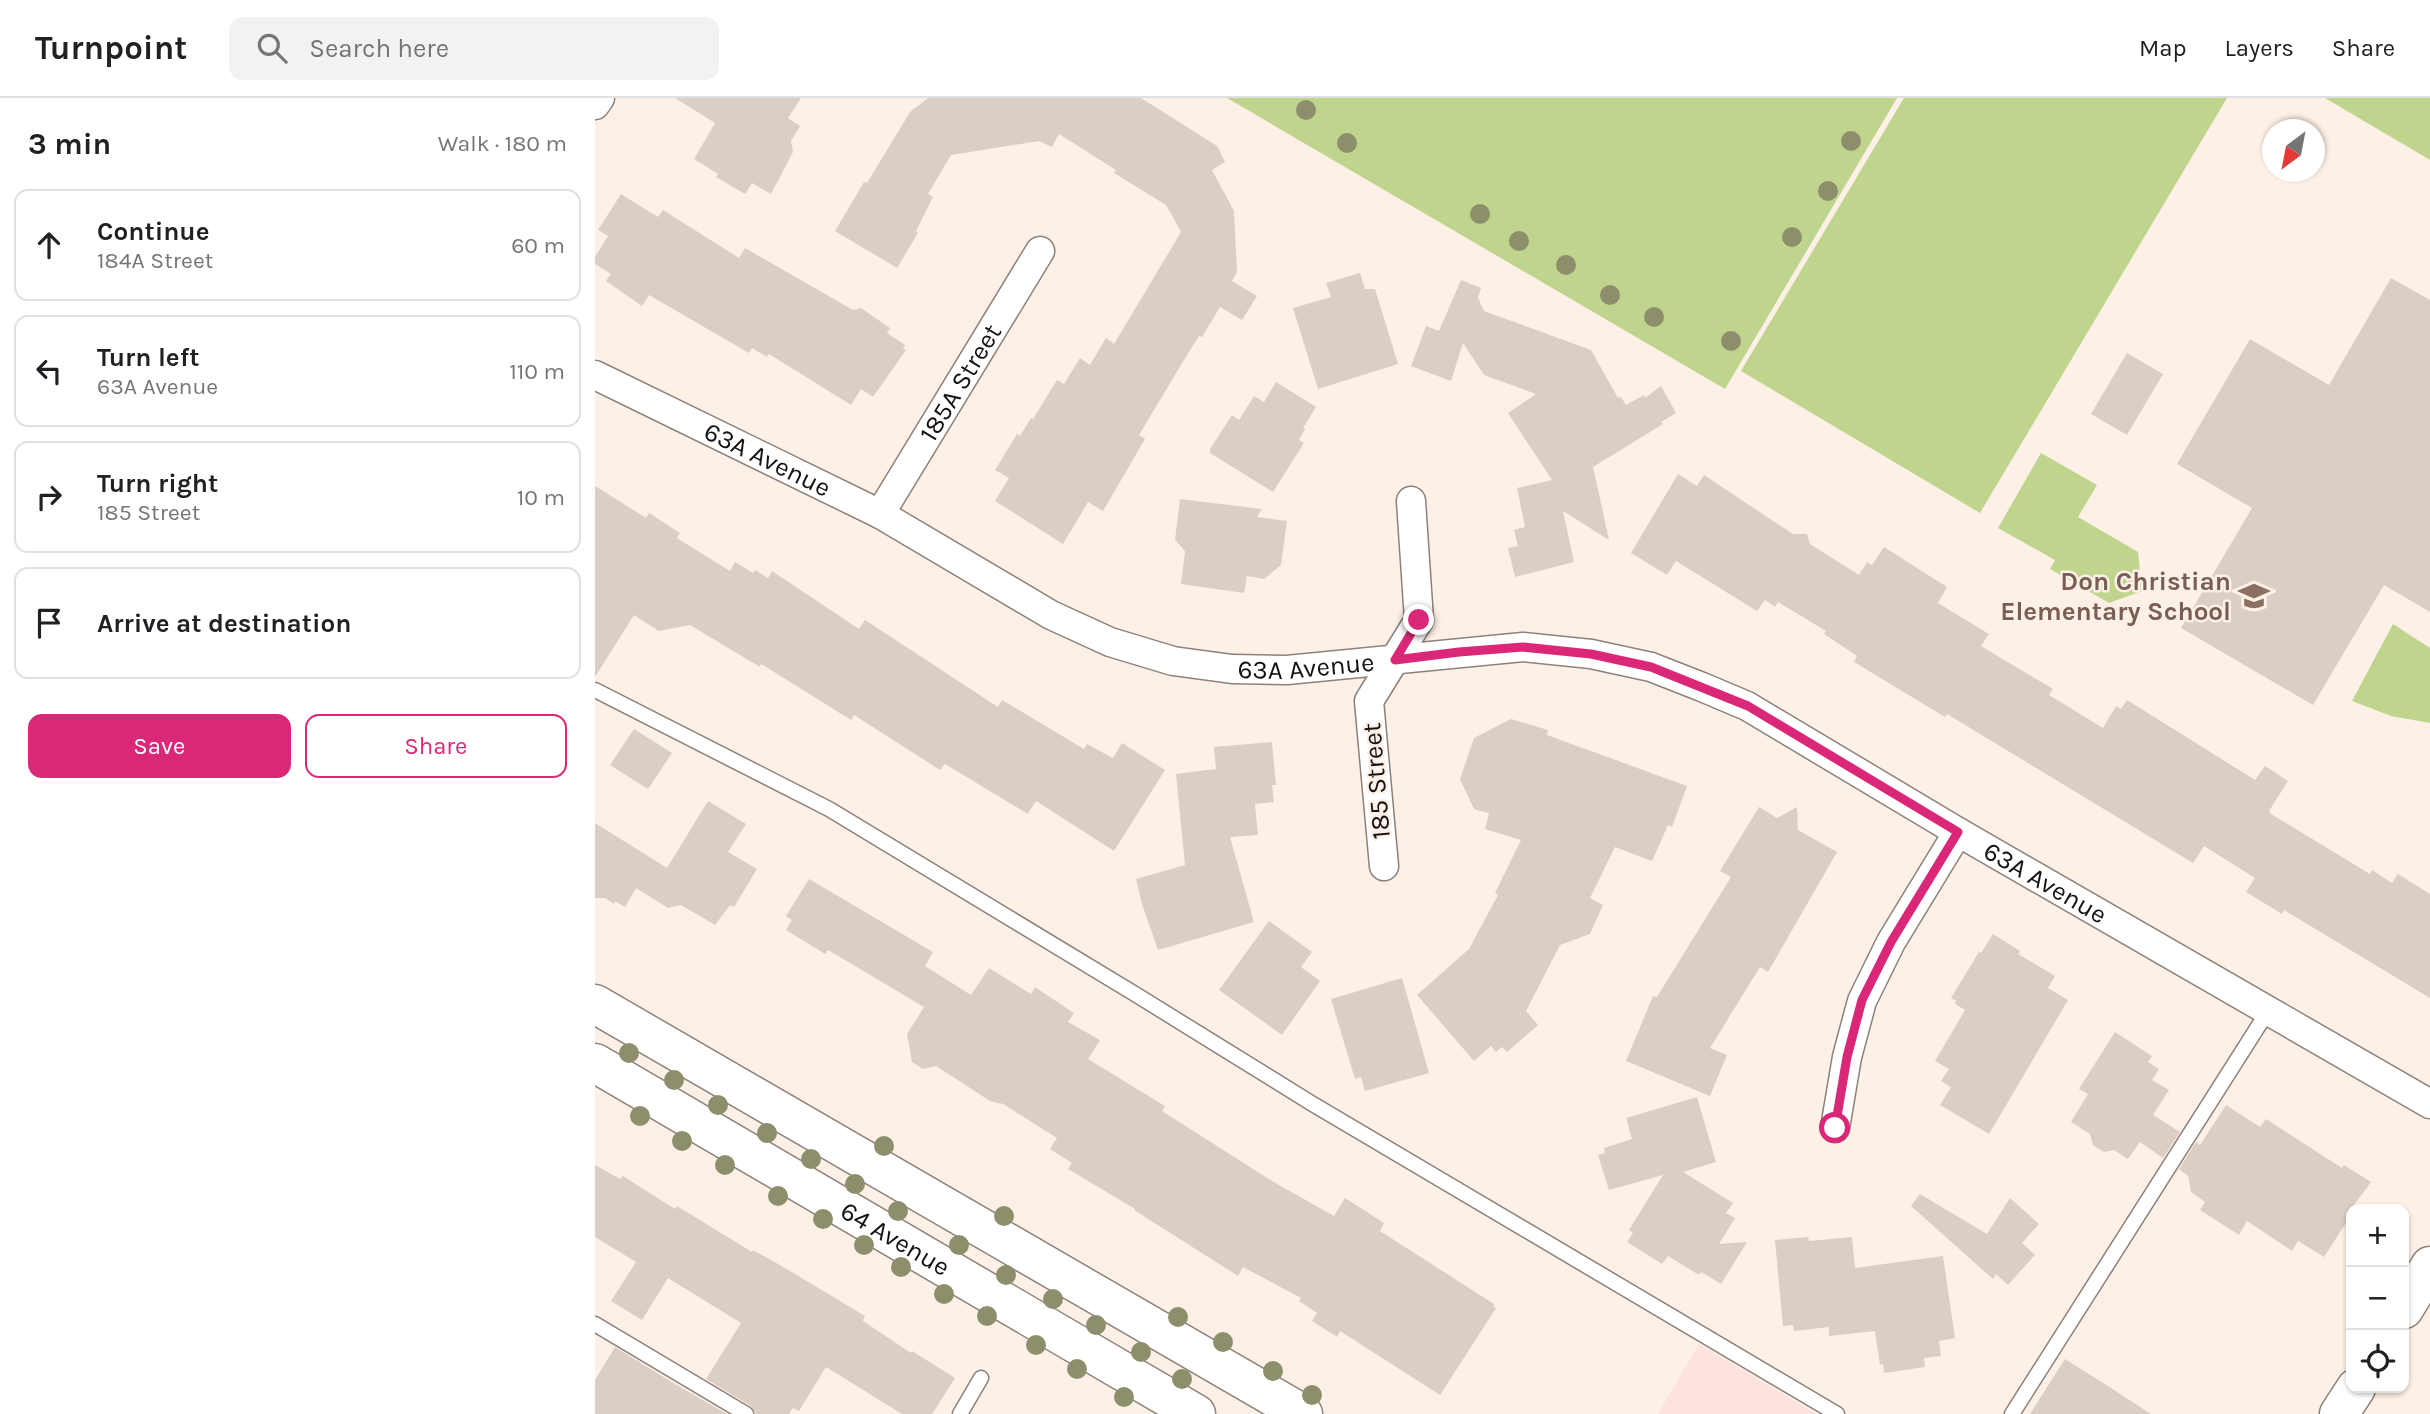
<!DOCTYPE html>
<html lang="en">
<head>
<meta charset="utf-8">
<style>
	body { margin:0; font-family:Karla,sans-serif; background:#f2f2f2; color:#202124 }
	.controls { position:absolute; right:21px; bottom:21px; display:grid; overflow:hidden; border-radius:14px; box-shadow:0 2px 5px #0004 }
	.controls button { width:63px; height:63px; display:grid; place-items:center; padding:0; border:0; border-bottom:2px solid #e0e0e0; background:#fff; color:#202124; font:35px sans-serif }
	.compass { position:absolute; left:1667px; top:21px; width:63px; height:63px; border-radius:50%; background:#fff; box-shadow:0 2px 5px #0004; rotate:212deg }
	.stop { position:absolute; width:21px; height:21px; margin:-16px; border:5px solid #db2777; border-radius:50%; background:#fff }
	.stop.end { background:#db2777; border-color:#fff; box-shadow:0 2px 7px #0008 }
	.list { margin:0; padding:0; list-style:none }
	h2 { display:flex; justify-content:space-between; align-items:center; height:91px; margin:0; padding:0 28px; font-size:30px }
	h2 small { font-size:23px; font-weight:400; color:#757577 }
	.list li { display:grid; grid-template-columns:46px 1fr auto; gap:21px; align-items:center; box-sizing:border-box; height:112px; margin:0 14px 14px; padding:0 14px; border:2px solid #e0e0e0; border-radius:14px }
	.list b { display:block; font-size:26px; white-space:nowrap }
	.list p { margin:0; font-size:23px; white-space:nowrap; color:#757577 }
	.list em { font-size:23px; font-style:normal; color:#757577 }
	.actions { display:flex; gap:14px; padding:21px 28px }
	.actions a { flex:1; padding:16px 0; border:2px solid #db2777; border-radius:14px; text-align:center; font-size:24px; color:#db2777 }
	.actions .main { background:#db2777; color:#fff }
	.icon { flex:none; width:38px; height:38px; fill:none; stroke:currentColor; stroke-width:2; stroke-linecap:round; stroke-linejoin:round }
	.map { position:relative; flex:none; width:1835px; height:1316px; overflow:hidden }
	header { display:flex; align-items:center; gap:42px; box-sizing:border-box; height:98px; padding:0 35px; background:#fff; border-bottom:2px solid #e0e0e0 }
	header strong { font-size:33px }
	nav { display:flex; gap:38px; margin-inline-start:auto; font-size:24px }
	.search { width:490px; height:63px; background:#f2f2f2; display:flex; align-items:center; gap:18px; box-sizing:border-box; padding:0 24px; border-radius:14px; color:#757577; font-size:26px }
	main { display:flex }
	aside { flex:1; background:#fff }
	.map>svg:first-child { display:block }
	.commercial { fill:#fde2df }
	.green { fill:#bfd48c }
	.building { fill:#dacec5 }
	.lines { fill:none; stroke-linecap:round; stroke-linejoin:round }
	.service-casing { stroke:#8d8179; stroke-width:17 }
	.minor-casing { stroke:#8d8179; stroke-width:31 }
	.secondary-casing { stroke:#8d8179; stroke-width:41 }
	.service { stroke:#fff; stroke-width:14 }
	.minor { stroke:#fff; stroke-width:28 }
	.secondary { stroke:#fff; stroke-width:38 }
	.tree { fill:#8d8f6c }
	.route { stroke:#db2777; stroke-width:9 }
	.labels { text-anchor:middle; stroke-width:5; stroke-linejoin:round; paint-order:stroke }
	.street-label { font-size:26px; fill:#17120f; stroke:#fdf0e7 }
	.education-label { font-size:26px; font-weight:bold; fill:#785e54; stroke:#fdf0e7; text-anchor:end }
</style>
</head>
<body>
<header>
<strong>Turnpoint</strong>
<div class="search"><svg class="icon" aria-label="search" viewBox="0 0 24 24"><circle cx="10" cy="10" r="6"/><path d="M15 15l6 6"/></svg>Search here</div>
<nav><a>Map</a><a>Layers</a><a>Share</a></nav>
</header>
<main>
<aside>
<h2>3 min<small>Walk · 180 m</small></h2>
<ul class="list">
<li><svg class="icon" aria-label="ahead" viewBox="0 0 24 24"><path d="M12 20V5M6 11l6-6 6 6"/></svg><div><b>Continue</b><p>184A Street</p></div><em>60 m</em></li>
<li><svg class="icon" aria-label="left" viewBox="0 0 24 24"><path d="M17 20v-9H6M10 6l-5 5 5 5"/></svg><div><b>Turn left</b><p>63A Avenue</p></div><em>110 m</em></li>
<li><svg class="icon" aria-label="right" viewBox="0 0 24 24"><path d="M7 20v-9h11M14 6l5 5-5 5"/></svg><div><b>Turn right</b><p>185 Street</p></div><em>10 m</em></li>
<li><svg class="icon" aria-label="arrive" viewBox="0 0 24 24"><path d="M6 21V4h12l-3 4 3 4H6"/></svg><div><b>Arrive at destination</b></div></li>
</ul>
<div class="actions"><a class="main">Save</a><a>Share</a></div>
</aside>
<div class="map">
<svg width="1835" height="1316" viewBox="0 0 1835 1316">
	<rect width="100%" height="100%" fill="#fdf0e7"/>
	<!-- commercial -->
	<path class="commercial" d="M1104,1246L1221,1316H1063Z"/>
	<!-- green -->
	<g class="green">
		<path d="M632,0H1302L1130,291Z"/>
		<path d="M1309,0H1632L1385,415L1146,273Z"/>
		<path d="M1730,0H1835V62Z"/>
		<path d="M1446,355L1502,387L1483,419L1543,454L1547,493L1514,505L1455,471L1460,462L1403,430Z"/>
		<path d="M1798,526L1835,550V625L1796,618L1757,603Z"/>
	</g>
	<!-- building -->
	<g class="building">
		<path d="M80,0H206L193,20L205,28L196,43L198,54L176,96L157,85L150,96L121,79L123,76L99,61L120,25Z"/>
		<path d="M333,0H546L622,48L630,64L617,72L639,113L642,174L637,183L662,198L647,222L625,209L607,239L604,238L595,252L544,337L550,341L508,413L493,404L468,446L400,403L414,380L400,372L422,336L425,338L436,320L438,321L462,282L469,286L485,260L495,267L511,240L519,246L586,134L571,107L519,75L521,72L464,36L457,49L444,43L356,57L333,96L338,99L321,133L323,135L302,170L240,133L269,84L272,85L315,14Z"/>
		<path d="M26,96L63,119L68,112L144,160L150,150L258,212L266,210L295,230L292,235L310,247L308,250L311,252L278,299L266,291L256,307L174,256L172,259L157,250L154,255L54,197L47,208L11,183L16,176L0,166V159L13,138L3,132Z"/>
		<path d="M765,175L770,191H780L803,266L723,291L698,210L736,199L731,185Z"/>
		<path d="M1796,180L1835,202V514L1789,487L1718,607L1586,530L1657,410L1582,366L1655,241L1734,287Z"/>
		<path d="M866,182L886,190L883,200L889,213L996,252L1023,300L1026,299L1031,307L1049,297L1050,300L1066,288L1081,315L1066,324L1068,326L998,369L1014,442L968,413L979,464L920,479L913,450L923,448L919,432L930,429L922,390L957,382L913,315L941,296L889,277L868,245L856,283L816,268L831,228L844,233Z"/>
		<path d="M1532,255L1568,276L1532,337L1496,316Z"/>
		<path d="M681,284L721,309L708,330L710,331L704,342L709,345L678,394L615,355V351L637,317L644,322L659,298L669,304Z"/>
		<path d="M1083,376L1102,388L1109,377L1198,436H1212L1215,446L1264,477L1272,464L1277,467L1289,449L1352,489L1343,505L1394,536L1386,548L1458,591L1454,597L1508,630L1521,608L1526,611L1532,602L1660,682L1670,668L1693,683L1674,713L1676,716L1775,776L1777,772L1797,785L1803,776L1835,796V900L1689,812L1687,816L1651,794L1660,780L1609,748L1598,765L1352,616L1350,619L1259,564L1262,558L1229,536L1231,533L1183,504L1180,509L1170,502L1162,513L1081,463L1072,477L1036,455Z"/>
		<path d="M0,388L51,420L54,415L85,435L82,440L135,473L140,464L158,475L160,472L173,480L177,473L264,531L270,522L403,609L407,602L489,651L492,646L518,660L527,645L570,672L519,753L441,703L433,716L350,666L345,672L259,617L256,622L166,566L165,569L95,527L64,533L39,517L0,579Z"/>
		<path d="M585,401L667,411L662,419L692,423L686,467L669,481L652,478L649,495L586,486L590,453L580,442Z"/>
		<path d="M916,621L953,632L952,637L1092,688L1077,729L1073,727L1057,763L1020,749L995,800L1008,807L995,836L965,847L931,913L943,927L912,954L907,949L901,954L896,948L879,963L822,897L874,851L903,797L900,795L926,742L890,731L894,715L879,711L865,681L879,640Z"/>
		<path d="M39,631L77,655L53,691L15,667Z"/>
		<path d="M677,644L681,687H677L679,704L660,706L663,737L635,739L659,824L563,852L547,806L541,781L590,767L581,676L621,671L619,649Z"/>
		<path d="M113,703L151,726L133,754L162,771L139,809L135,807L120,827L86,807L73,810L41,790L30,809L20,803L19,806L10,800H0V725L72,770Z"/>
		<path d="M1164,709L1182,720L1202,709L1203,732L1242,754L1173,874L1165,869L1115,950L1132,957L1115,998L1031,963L1058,898L1062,899L1136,779L1125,773Z"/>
		<path d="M214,781L338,854L330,868L376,897L394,870L436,896L440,889L479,915L473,924L505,942L493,961L570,1008L567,1013L677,1083L739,1118L750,1100L789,1125L785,1133L899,1206L898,1208L901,1210L845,1297L745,1233L742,1239L717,1223L722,1215L704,1203L706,1200L648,1169L643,1178L539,1112L540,1111L473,1071L477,1065L455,1051L462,1040L408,1006L395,1003L341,968L328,971L317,964L312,936L329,909L233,852L230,856L191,832L197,822L191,818Z"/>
		<path d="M674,823L717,854L706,869L725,883L687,937L624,892Z"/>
		<path d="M1398,836L1425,853L1423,856L1460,878L1453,890L1473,902L1394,1036L1345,1007L1356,989L1346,983L1354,971L1340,963L1370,912L1360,906L1361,903L1356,900L1384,854L1386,855Z"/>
		<path d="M807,880L834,975L770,993L766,979L760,981L736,901Z"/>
		<path d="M1520,934L1557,958L1553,964L1564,971L1557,982L1574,992L1558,1017L1585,1034L1568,1060L1545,1044L1533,1061L1519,1052L1509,1054L1498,1047L1495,1036L1476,1024L1493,996L1484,991Z"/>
		<path d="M1102,999L1121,1064L1088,1074L1138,1105L1131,1115L1140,1120L1124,1146L1152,1144L1126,1186L1106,1174L1104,1177L1073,1158L1067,1166L1032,1144L1038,1135L1034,1132L1068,1077L1014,1092L1003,1057L1010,1055L1009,1050L1037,1041L1031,1020Z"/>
		<path d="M1631,1007L1665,1029L1671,1021L1747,1070L1749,1067L1776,1084L1756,1111V1117L1729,1159L1703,1143L1697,1153L1652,1123L1644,1137L1605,1112L1610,1104L1596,1094L1593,1078L1584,1071L1601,1044L1605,1047Z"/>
		<path d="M0,1067L25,1081L28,1078L80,1111L82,1108L157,1154L158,1152L190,1170L270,1218L268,1223L316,1255L317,1253L360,1280L337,1316H307L231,1269L204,1313L198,1310L194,1316H161L156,1308L111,1281L146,1225L73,1180L47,1222L16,1203L41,1164L0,1139Z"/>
		<path d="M1325,1096L1392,1136L1415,1100L1444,1126L1427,1145L1440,1157L1413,1187L1401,1176L1398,1181L1316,1108Z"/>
		<path d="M1213,1139L1214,1143L1257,1139L1260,1170L1348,1158L1360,1240L1344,1243L1346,1258L1329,1260L1330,1269L1289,1275L1288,1266L1285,1267L1280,1233L1234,1238V1229L1199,1233L1198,1227L1188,1228L1180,1142Z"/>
		<path d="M20,1249L75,1283L132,1316H0V1282Z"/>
		<path d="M1470,1261L1516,1290L1556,1316H1435Z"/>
	</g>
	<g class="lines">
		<defs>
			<g id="service">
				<path d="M0,592L234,711L540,896L716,1005L1242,1316"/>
				<path d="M0,1226L151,1316"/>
				<path d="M365,1316L386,1280"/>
				<path d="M1417,1316L1673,913"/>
			</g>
			<g id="minor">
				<path d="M0,7L5,0"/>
				<path id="s1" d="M0,277L285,416L456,517L515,544L578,563L637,571L692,572L928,549L996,556L1056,569L1107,589L1152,608L1363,734L1835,1006"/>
				<path id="s2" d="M285,416L445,153"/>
				<path d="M789,768L774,603L824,522L816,403"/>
				<path d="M1240,1030L1252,959L1267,903L1296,844L1363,734"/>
			</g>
			<g id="secondary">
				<path d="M0,906L708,1316"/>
				<path id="s3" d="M0,965L601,1316"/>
				<path d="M1809,1211L1835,1168"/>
				<path d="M1744,1316L1761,1290"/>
			</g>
		</defs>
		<!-- service casing -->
		<use href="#service" class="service-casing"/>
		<!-- minor casing -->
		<use href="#minor" class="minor-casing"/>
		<!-- secondary casing -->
		<use href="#secondary" class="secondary-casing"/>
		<!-- service -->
		<use href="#service" class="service"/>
		<!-- minor -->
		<use href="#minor" class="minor"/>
		<!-- secondary -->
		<use href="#secondary" class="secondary"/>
	</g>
	<!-- trees -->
	<g class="tree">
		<circle cx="711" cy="12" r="10"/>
		<circle cx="1256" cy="43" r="10"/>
		<circle cx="752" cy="45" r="10"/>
		<circle cx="1233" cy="93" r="10"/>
		<circle cx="885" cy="116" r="10"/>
		<circle cx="1197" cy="139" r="10"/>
		<circle cx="924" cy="143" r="10"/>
		<circle cx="971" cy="167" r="10"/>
		<circle cx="1015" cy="197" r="10"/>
		<circle cx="1059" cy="219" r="10"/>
		<circle cx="1136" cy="243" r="10"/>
		<circle cx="34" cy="955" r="10"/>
		<circle cx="79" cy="982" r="10"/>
		<circle cx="123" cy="1007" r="10"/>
		<circle cx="45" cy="1018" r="10"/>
		<circle cx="172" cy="1035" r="10"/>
		<circle cx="87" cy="1043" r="10"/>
		<circle cx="289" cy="1048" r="10"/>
		<circle cx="216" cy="1061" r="10"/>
		<circle cx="130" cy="1067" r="10"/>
		<circle cx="260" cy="1086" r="10"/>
		<circle cx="183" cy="1098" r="10"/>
		<circle cx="303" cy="1113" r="10"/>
		<circle cx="409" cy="1118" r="10"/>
		<circle cx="228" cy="1121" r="10"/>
		<circle cx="269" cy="1147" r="10"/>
		<circle cx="364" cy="1147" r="10"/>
		<circle cx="306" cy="1169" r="10"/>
		<circle cx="411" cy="1177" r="10"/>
		<circle cx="349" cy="1196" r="10"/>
		<circle cx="458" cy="1201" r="10"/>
		<circle cx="392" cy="1218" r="10"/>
		<circle cx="583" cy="1219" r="10"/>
		<circle cx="501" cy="1227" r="10"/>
		<circle cx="628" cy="1244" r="10"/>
		<circle cx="441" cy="1247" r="10"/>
		<circle cx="546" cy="1254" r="10"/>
		<circle cx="482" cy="1271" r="10"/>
		<circle cx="678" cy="1273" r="10"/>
		<circle cx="587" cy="1281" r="10"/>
		<circle cx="717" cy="1297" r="10"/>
		<circle cx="529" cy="1299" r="10"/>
	</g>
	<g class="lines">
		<!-- route -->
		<path class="route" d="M824,522L800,562L864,554L928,549L996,556L1056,569L1153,608L1363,734L1296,844L1267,902L1252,959L1240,1030"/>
	</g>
	<!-- icons -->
	<defs>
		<symbol id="school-bare" viewBox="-9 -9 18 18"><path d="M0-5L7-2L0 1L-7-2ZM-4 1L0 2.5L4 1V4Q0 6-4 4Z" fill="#8d6e63" stroke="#fdf0e7" stroke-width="2.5" paint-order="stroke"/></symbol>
	</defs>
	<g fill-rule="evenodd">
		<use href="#school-bare" x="1637" y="476" width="44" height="44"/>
	</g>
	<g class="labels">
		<!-- street labels -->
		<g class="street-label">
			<text dy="9" stroke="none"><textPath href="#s2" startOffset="154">185A Street</textPath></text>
			<text dy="9" stroke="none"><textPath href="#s1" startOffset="192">63A Avenue</textPath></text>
			<text dy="9" stroke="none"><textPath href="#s1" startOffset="780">63A Avenue</textPath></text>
			<text transform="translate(781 683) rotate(-95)" y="9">185 Street</text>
			<text dy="9" stroke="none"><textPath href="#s1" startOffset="1578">63A Avenue</textPath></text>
			<text dy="9" stroke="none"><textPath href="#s3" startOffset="348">64 Avenue</textPath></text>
		</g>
		<!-- education labels -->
		<g class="education-label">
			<text x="1636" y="492">Don Christian<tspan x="1636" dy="30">Elementary School</tspan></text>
		</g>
	</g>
</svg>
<div class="controls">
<button>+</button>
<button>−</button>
<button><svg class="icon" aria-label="locate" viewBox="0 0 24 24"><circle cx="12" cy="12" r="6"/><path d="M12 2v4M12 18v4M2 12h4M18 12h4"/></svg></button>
</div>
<svg class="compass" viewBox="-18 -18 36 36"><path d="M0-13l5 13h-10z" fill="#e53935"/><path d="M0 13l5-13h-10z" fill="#757577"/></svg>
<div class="stop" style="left:1240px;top:1030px"></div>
<div class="stop end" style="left:824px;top:522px"></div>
</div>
</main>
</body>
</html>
